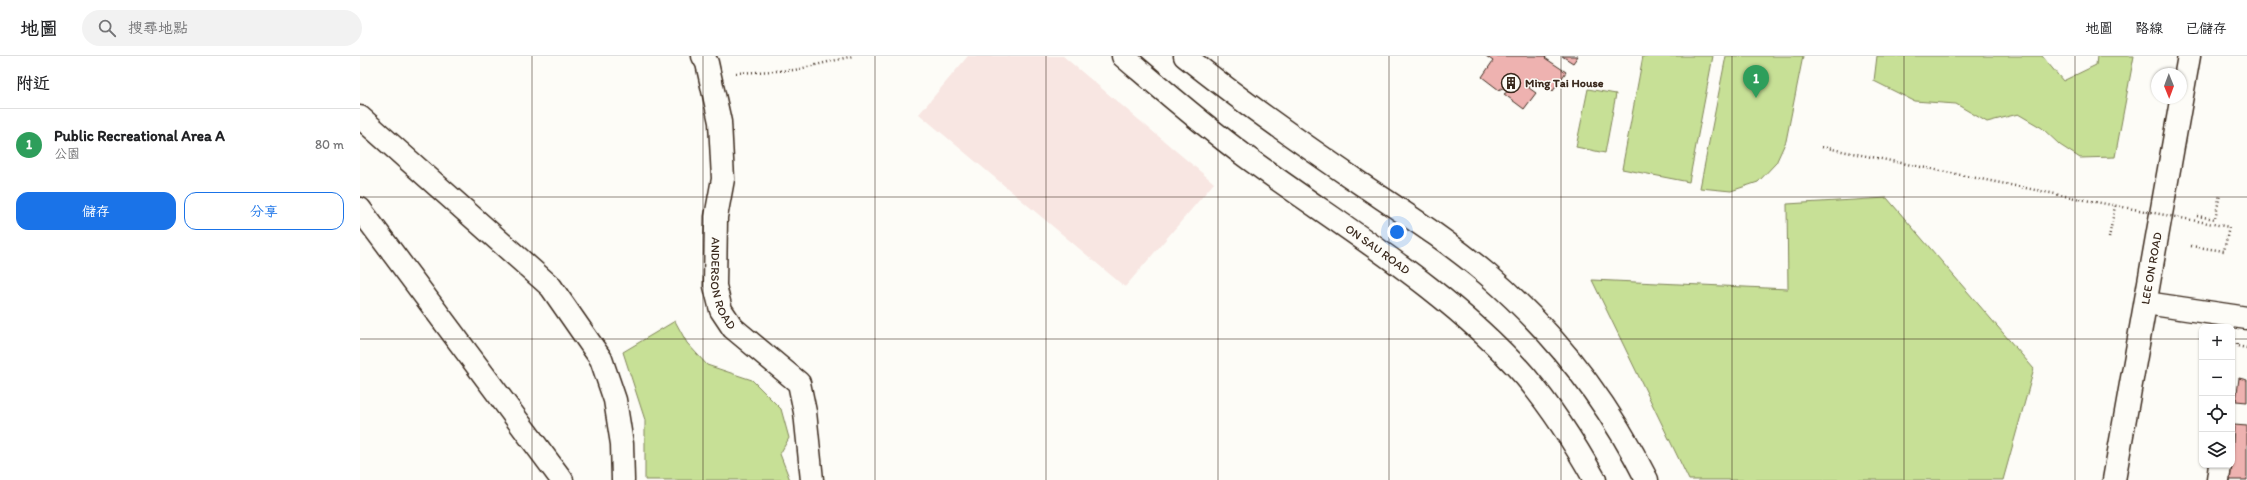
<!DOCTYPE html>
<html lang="zh-TW">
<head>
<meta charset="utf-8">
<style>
	body { margin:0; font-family:Itim,"LXGW WenKai TC",sans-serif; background:#f2f2f2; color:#202124 }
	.controls { position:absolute; right:12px; bottom:12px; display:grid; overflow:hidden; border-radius:8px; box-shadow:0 1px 3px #0004 }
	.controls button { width:36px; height:36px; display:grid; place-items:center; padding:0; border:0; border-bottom:1px solid #e0e0e0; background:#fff; color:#202124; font:20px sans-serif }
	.compass { position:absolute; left:1791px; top:12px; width:36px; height:36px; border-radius:50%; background:#fff; box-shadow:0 1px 3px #0004; rotate:179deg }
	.you { position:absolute; left:1037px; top:176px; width:14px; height:14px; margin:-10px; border:3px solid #fff; border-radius:50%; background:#1a73e8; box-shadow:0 0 0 6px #1a73e833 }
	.badge { display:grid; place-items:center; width:26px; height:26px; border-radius:50%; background:#1a73e8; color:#fff; font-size:13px; font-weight:700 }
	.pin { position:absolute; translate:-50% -33px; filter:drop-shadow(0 1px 2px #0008) }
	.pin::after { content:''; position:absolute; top:21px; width:14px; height:12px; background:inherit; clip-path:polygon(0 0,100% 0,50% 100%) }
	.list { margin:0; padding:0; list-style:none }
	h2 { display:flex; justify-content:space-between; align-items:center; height:52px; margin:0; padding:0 16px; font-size:17px }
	h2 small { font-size:13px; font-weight:400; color:#757577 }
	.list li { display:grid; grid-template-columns:26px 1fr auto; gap:12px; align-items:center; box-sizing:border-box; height:72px; padding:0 16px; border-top:1px solid #e0e0e0 }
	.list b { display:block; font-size:15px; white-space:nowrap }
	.list p { margin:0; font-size:13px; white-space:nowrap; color:#757577 }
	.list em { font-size:13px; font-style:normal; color:#757577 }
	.actions { display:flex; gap:8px; padding:12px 16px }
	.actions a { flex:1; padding:9px 0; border:1px solid #1a73e8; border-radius:12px; text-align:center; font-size:14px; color:#1a73e8 }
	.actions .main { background:#1a73e8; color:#fff }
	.icon { flex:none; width:22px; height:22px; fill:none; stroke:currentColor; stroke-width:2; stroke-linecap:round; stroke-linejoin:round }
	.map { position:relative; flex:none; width:1887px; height:424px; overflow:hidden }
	header { display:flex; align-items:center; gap:24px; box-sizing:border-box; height:56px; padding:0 20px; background:#fff; border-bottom:1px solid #e0e0e0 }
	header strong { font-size:19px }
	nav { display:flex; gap:22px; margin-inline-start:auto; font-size:14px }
	.search { width:280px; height:36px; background:#f2f2f2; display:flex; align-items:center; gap:10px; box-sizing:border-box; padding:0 14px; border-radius:22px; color:#757577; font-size:15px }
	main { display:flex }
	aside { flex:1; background:#fff }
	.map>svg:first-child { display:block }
	.built { fill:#f8e6e2 }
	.green { fill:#c7e096; stroke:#81855a }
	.building { fill:#eeb2b0; stroke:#3b2a1e }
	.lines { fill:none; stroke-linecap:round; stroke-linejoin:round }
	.minor-casing { stroke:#3b2a1e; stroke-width:25 }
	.major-casing { stroke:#3b2a1e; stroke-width:25 }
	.path { stroke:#3b2a1e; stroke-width:2.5; stroke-dasharray:1 3; stroke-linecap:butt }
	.minor { stroke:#fdfcf7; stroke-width:22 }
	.major { stroke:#fdfcf7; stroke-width:22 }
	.path-bridge { stroke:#3b2a1e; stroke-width:2.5; stroke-dasharray:1 3; stroke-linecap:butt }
	.grid { fill:none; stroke:#3b2a1e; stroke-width:1; stroke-opacity:0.55 }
	.labels { text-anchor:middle; stroke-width:3; stroke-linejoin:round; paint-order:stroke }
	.poi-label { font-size:12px; font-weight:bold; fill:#3b2a1e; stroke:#fdfcf7; text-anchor:start }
	.street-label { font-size:12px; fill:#3b2a1e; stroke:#fdfcf7 }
</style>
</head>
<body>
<header>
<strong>地圖</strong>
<div class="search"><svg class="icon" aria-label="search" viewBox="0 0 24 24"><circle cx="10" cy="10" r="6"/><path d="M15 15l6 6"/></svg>搜尋地點</div>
<nav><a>地圖</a><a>路線</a><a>已儲存</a></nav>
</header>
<main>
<aside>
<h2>附近<small></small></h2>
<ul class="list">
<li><span class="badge" style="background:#2e9e5b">1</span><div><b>Public Recreational Area A</b><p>公園</p></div><em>80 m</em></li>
</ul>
<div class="actions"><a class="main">儲存</a><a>分享</a></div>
</aside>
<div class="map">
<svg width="1887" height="424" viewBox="0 0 1887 424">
	<rect width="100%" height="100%" fill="#fdfcf7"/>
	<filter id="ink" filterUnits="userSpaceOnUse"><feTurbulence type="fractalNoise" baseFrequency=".025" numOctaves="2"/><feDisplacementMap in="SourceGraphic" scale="8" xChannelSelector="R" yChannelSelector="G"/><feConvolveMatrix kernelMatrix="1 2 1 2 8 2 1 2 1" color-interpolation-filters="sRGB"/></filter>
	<g filter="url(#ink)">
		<!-- built -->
		<path class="built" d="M608,0H703L854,127L765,231L559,58Z"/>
		<!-- green -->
		<g class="green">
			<path d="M1283,0H1353L1329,126L1262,113Z"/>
			<path d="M1366,0H1443L1426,85L1416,107L1398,126L1371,135L1340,132Z"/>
			<path d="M1517,0H1682L1703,25L1736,9L1737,0H1774L1755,101L1720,102L1700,89L1682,72L1658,58L1627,66L1596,48L1554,45L1514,25Z"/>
			<path d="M1228,33L1256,38L1245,97L1216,91Z"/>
			<path d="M1527,142L1674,313L1643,424H1329L1232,224L1428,233L1427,148Z"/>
			<path d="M315,265L327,287L347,309L392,324L421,353L429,382L420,398L430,424H285V364L263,296Z"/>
		</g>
		<!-- building -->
		<g class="building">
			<path d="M1126,0H1187L1185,2L1206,16L1193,35L1176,22L1169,32L1176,37L1164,53L1144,38L1147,36L1142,32L1139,34L1122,21L1133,5Z"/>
			<path d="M1202,0H1218L1213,7Z"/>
			<path d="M1879,322L1887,324V346L1876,345Z"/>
			<path d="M1874,369L1887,370V424H1866L1868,409H1872Z"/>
		</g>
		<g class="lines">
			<defs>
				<g id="minor">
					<path id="s1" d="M343,0L347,7L360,66L363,123L356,161L355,230L361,254L373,272L439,327L445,356L452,424"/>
					<path d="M0,61L191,231L241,303L255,344L262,388L263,424"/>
					<path d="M0,153L202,424"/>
					<path d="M1786,247L1887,262"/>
					<path id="s2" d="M1754,424L1829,0"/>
					<path d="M1858,424L1860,409"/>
				</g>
				<g id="major">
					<path id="s3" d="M763,0C803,34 843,69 885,100C980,170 1086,231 1165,320C1192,352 1215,388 1235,424"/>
					<path d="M825,0C882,46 941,87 1001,128C1044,157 1088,185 1128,219C1194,276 1248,346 1287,424"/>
				</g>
			</defs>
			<!-- minor casing -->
			<use href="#minor" class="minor-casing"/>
			<!-- major casing -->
			<use href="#major" class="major-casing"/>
			<!-- path -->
			<g class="path">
				<path d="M376,17L435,14L493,0"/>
				<path d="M1462,91L1720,143"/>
				<path d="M1837,160L1855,163L1860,138"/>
				<path d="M1749,182L1755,150"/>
				<path d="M1831,190L1864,195L1869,171"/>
				<path d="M1877,287V290L1887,292"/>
			</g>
			<!-- minor -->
			<use href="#minor" class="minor"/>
			<!-- major -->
			<use href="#major" class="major"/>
			<!-- path-bridge -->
			<path class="path-bridge" d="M1720,143L1869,171"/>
		</g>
	</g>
	<!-- grid -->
	<path class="grid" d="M172,0V424M343,0V424M515,0V424M686,0V424M858,0V424M1029,0V424M1201,0V424M1372,0V424M1544,0V424M1715,0V424M0,141H1887M0,283H1842M1872,283H1887"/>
	<!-- icons -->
	<defs>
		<symbol id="building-ring" viewBox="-11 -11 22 22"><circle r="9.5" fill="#fdfcf7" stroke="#3b2a1e" stroke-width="1.5"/><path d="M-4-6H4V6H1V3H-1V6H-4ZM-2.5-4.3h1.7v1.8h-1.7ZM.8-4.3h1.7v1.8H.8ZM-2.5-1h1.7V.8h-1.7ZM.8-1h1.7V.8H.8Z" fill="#3b2a1e"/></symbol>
	</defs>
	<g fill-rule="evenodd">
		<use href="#building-ring" x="1140" y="16" width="22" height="22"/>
	</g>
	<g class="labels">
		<!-- poi labels -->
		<g class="poi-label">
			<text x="1165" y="31">Ming Tai House</text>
		</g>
		<!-- street labels -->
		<g class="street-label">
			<text dy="4" stroke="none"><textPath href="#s3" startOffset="320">ON SAU ROAD</textPath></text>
			<text dy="4" stroke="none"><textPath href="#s2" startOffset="215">LEE ON ROAD</textPath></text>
			<text dy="4" stroke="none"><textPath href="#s1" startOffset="232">ANDERSON ROAD</textPath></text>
		</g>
	</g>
</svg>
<div class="controls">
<button>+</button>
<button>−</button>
<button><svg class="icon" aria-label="locate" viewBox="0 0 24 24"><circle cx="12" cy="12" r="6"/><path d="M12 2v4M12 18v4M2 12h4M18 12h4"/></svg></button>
<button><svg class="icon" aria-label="layers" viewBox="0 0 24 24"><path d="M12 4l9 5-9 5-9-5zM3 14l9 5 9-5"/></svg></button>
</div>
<svg class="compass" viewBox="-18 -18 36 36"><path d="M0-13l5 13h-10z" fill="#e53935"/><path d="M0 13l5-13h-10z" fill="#757577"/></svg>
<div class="you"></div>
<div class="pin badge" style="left:1396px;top:42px;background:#2e9e5b">1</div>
</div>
</main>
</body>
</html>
